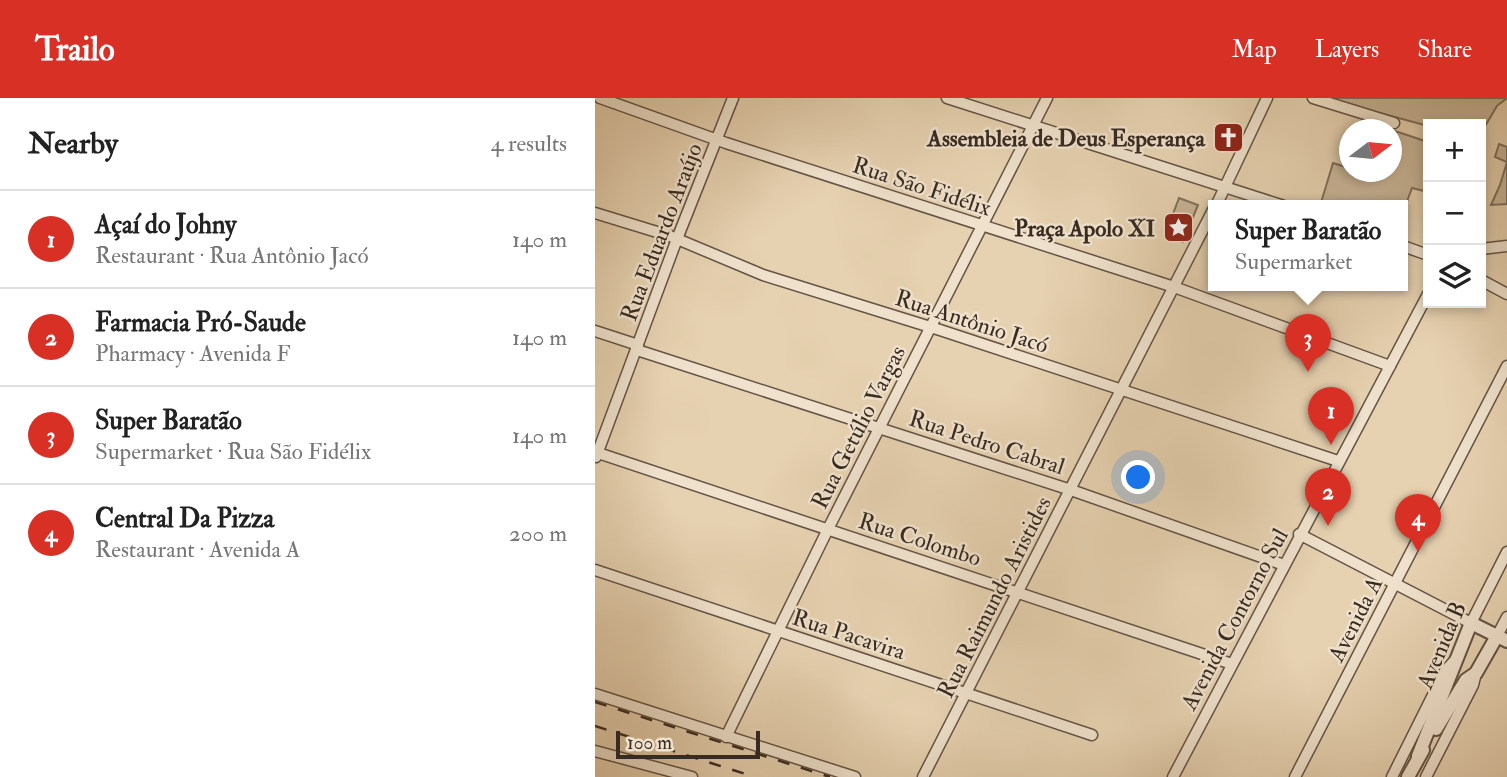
<!DOCTYPE html>
<html lang="en">
<head>
<meta charset="utf-8">
<style>
	body { margin:0; font-family:"IM FELL Double Pica",serif; background:#f2f2f2; color:#222 }
	.controls { position:absolute; right:21px; top:21px; display:grid; overflow:hidden; border-radius:0px; box-shadow:0 4px 10px #0003 }
	.controls button { width:63px; height:63px; display:grid; place-items:center; padding:0; border:0; border-bottom:2px solid #e0e0e0; background:#fff; color:#222; font:35px sans-serif }
	.compass { position:absolute; left:744px; top:21px; width:63px; height:63px; border-radius:50%; background:#fff; box-shadow:0 4px 10px #0003; rotate:74deg }
	.scale { position:absolute; left:21px; bottom:18px; width:144px; box-sizing:border-box; padding-left:7px; border:4px solid #382b21; border-top:0; font-size:19px; line-height:24px; white-space:nowrap; color:#382b21; -webkit-text-stroke:5px #efe1cc; paint-order:stroke }
	.you { position:absolute; left:544px; top:380px; width:24px; height:24px; margin:-18px; border:5px solid #fff; border-radius:50%; background:#1a73e8; box-shadow:0 0 0 10px #1a73e833 }
	.badge { display:grid; place-items:center; width:46px; height:46px; border-radius:50%; background:#d93025; color:#fff; font-size:23px; font-weight:700 }
	.pin { position:absolute; translate:-50% -58px; filter:drop-shadow(0 2px 4px #0008) }
	.pin::after { content:''; position:absolute; top:37px; width:24px; height:21px; background:inherit; clip-path:polygon(0 0,100% 0,50% 100%) }
	.popup { position:absolute; left:613px; top:102px; width:200px; height:91px; box-sizing:border-box; display:grid; place-content:center; border-radius:0px; background:#fff; filter:drop-shadow(0 2px 5px #0005); font-size:23px; white-space:nowrap; color:#767676 }
	.popup b { font-size:26px; color:#222 }
	.popup::after { content:''; position:absolute; left:50%; top:100%; margin-left:-14px; border:14px solid transparent; border-top-color:#fff }
	.list { margin:0; padding:0; list-style:none }
	h2 { display:flex; justify-content:space-between; align-items:center; height:91px; margin:0; padding:0 28px; font-size:30px }
	h2 small { font-size:23px; font-weight:400; color:#767676 }
	.list li { display:grid; grid-template-columns:46px 1fr auto; gap:21px; align-items:center; box-sizing:border-box; height:98px; padding:0 28px; border-top:2px solid #e0e0e0 }
	.list b { display:block; font-size:26px; white-space:nowrap }
	.list p { margin:0; font-size:23px; white-space:nowrap; color:#767676 }
	.list em { font-size:23px; font-style:normal; color:#767676 }
	.icon { flex:none; width:38px; height:38px; fill:none; stroke:currentColor; stroke-width:2; stroke-linecap:round; stroke-linejoin:round }
	.map { position:relative; flex:none; width:912px; height:679px; overflow:hidden }
	header { display:flex; align-items:center; gap:42px; box-sizing:border-box; height:98px; padding:0 35px; background:#d93025; color:#fff }
	header strong { font-size:33px }
	nav { display:flex; gap:38px; margin-inline-start:auto; font-size:24px }
	main { display:flex }
	aside { flex:1; background:#fff }
	.map>svg:first-child { display:block }
	.green { fill:#c8b598; stroke:#80705c; stroke-width:2 }
	.lines { fill:none; stroke-linecap:round; stroke-linejoin:round }
	.minor-casing { stroke:#645445; stroke-width:13 }
	.tertiary-casing { stroke:#645445; stroke-width:16 }
	.minor { stroke:#efe1cc; stroke-width:10 }
	.tertiary { stroke:#efe1cc; stroke-width:12 }
	.rail { stroke:#382b21; stroke-width:2.5; stroke-dasharray:12 12; stroke-linecap:butt }
	.labels { text-anchor:middle; stroke-width:5; stroke-linejoin:round; paint-order:stroke }
	.poi-label { font-size:23px; font-weight:bold; fill:#382b21; stroke:#efe1cc; text-anchor:end }
	.street-label { font-size:23px; fill:#382b21; stroke:#efe1cc }
</style>
</head>
<body>
<header>
<strong>Trailo</strong>
<nav><a>Map</a><a>Layers</a><a>Share</a></nav>
</header>
<main>
<aside>
<h2>Nearby<small>4 results</small></h2>
<ul class="list">
<li><span class="badge">1</span><div><b>Açaí do Johny</b><p>Restaurant · Rua Antônio Jacó</p></div><em>140 m</em></li>
<li><span class="badge">2</span><div><b>Farmacia Pró-Saude</b><p>Pharmacy · Avenida F</p></div><em>140 m</em></li>
<li><span class="badge">3</span><div><b>Super Baratão</b><p>Supermarket · Rua São Fidélix</p></div><em>140 m</em></li>
<li><span class="badge">4</span><div><b>Central Da Pizza</b><p>Restaurant · Avenida A</p></div><em>200 m</em></li>
</ul>
</aside>
<div class="map">
<svg width="912" height="679" viewBox="0 0 912 679">
	<rect width="100%" height="100%" fill="#e6d1b0"/>
	<filter id="stains"><feTurbulence type="fractalNoise" baseFrequency=".00286" numOctaves="4"/><feColorMatrix values="0 0 0 0 .2 0 0 0 0 .09 0 0 0 0 .02 0 0 0 .5 -.17"/></filter>
	<radialGradient id="worn" r=".72"><stop offset=".6" stop-color="#630" stop-opacity="0"/><stop offset="1" stop-color="#630" stop-opacity=".3"/></radialGradient>
	<!-- green -->
	<g class="green">
		<path d="M729,0H912L902,8L886,35V26H833V28Z"/>
		<path d="M797,32L833,44V94L817,90L808,114V108H725L738,65L754,70V74H796Z"/>
		<path d="M904,46L912,49V106L896,107L905,87L912,64L900,59Z"/>
		<path d="M584,100L603,107L588,144L570,137Z"/>
	</g>
	<g class="lines">
		<defs>
			<g id="minor">
				<path d="M5,0L131,45L579,189L795,268"/>
				<path d="M352,0L689,108"/>
				<path d="M718,0L799,25"/>
				<path d="M621,108L672,0"/>
				<path d="M0,115L75,138L168,177L345,232L743,363"/>
				<path d="M808,148L833,157"/>
				<path d="M886,151L912,148"/>
				<path d="M886,182L912,196"/>
				<path d="M0,233L43,247"/>
				<path d="M42,252L476,392L689,467"/>
				<path d="M0,354L637,566"/>
				<path d="M1,359L82,141L138,0"/>
				<path d="M704,436L876,525L912,454"/>
				<path d="M0,472L497,637"/>
				<path d="M902,538L912,519"/>
				<path d="M0,596L260,679"/>
				<path d="M131,639L233,431L452,0"/>
				<path d="M0,653L97,679"/>
				<path d="M328,679L618,112"/>
				<path d="M578,679L833,196"/>
				<path d="M700,679L912,268"/>
				<path d="M797,679L850,573L860,562"/>
				<path d="M831,679L878,587L881,575"/>
			</g>
			<g id="tertiary">
				<path d="M841,631L871,582L881,575L902,538"/>
				<path d="M823,658L876,525L912,543"/>
				<path d="M813,679L828,652"/>
			</g>
		</defs>
		<!-- minor casing -->
		<use href="#minor" class="minor-casing"/>
		<!-- tertiary casing -->
		<use href="#tertiary" class="tertiary-casing"/>
		<!-- minor -->
		<use href="#minor" class="minor"/>
		<!-- tertiary -->
		<use href="#tertiary" class="tertiary"/>
		<!-- rail -->
		<g class="rail">
			<path d="M0,604L235,679"/>
			<path d="M0,628L160,679"/>
		</g>
	</g>
	<!-- icons -->
	<defs>
		<symbol id="church-square" viewBox="-11 -11 22 22"><rect x="-9" y="-9" width="18" height="18" rx="4" fill="#8f2418" stroke="#efe1cc"/><path d="M-1.2-6h2.4v3.5h3.3v2.4h-3.3V6h-2.4V-.1h-3.3v-2.4h3.3Z" fill="#fff"/></symbol>
		<symbol id="sight-square" viewBox="-11 -11 22 22"><rect x="-9" y="-9" width="18" height="18" rx="4" fill="#8f2418" stroke="#efe1cc"/><path d="M0-6L1.8-2.2L6-1.7L2.9 1.2L3.7 5.4L0 3.3L-3.7 5.4L-2.9 1.2L-6-1.7L-1.8-2.2Z" fill="#fff"/></symbol>
	</defs>
	<g fill-rule="evenodd">
		<use href="#church-square" x="616" y="22" width="35" height="35"/>
		<use href="#sight-square" x="566" y="112" width="35" height="35"/>
	</g>
	<g class="labels">
		<!-- poi labels -->
		<g class="poi-label">
			<text x="610" y="48">Assembleia de Deus Esperança</text>
			<text x="560" y="138">Praça Apolo XI</text>
		</g>
		<!-- street labels -->
		<g class="street-label">
			<text transform="translate(327 88) rotate(18)" y="8">Rua São Fidélix</text>
			<text transform="translate(66 134) rotate(-69)" y="8">Rua Eduardo Araújo</text>
			<text transform="translate(377 223) rotate(18)" y="8">Rua Antônio Jacó</text>
			<text transform="translate(263 329) rotate(-63)" y="8">Rua Getúlio Vargas</text>
			<text transform="translate(392 344) rotate(18)" y="8">Rua Pedro Cabral</text>
			<text transform="translate(325 441) rotate(18)" y="8">Rua Colombo</text>
			<text transform="translate(399 499) rotate(-63)" y="8">Rua Raimundo Aristides</text>
			<text transform="translate(639 521) rotate(-62)" y="8">Avenida Contorno Sul</text>
			<text transform="translate(760 521) rotate(-63)" y="8">Avenida A</text>
			<text transform="translate(254 536) rotate(18)" y="8">Rua Pacavira</text>
			<text transform="translate(846 547) rotate(-67)" y="8">Avenida B</text>
		</g>
	</g>
	<rect width="100%" height="100%" filter="url(#stains)"/>
	<rect width="100%" height="100%" fill="url(#worn)"/>
</svg>
<div class="controls">
<button>+</button>
<button>−</button>
<button><svg class="icon" aria-label="layers" viewBox="0 0 24 24"><path d="M12 4l9 5-9 5-9-5zM3 14l9 5 9-5"/></svg></button>
</div>
<svg class="compass" viewBox="-18 -18 36 36"><path d="M0-13l5 13h-10z" fill="#e53935"/><path d="M0 13l5-13h-10z" fill="#767676"/></svg>
<div class="scale">100 m</div>
<div class="you"></div>
<div class="pin badge" style="left:736px;top:347px">1</div>
<div class="pin badge" style="left:733px;top:428px">2</div>
<div class="pin badge" style="left:713px;top:274px">3</div>
<div class="popup"><b>Super Baratão</b>Supermarket</div>
<div class="pin badge" style="left:823px;top:454px">4</div>
</div>
</main>
</body>
</html>
